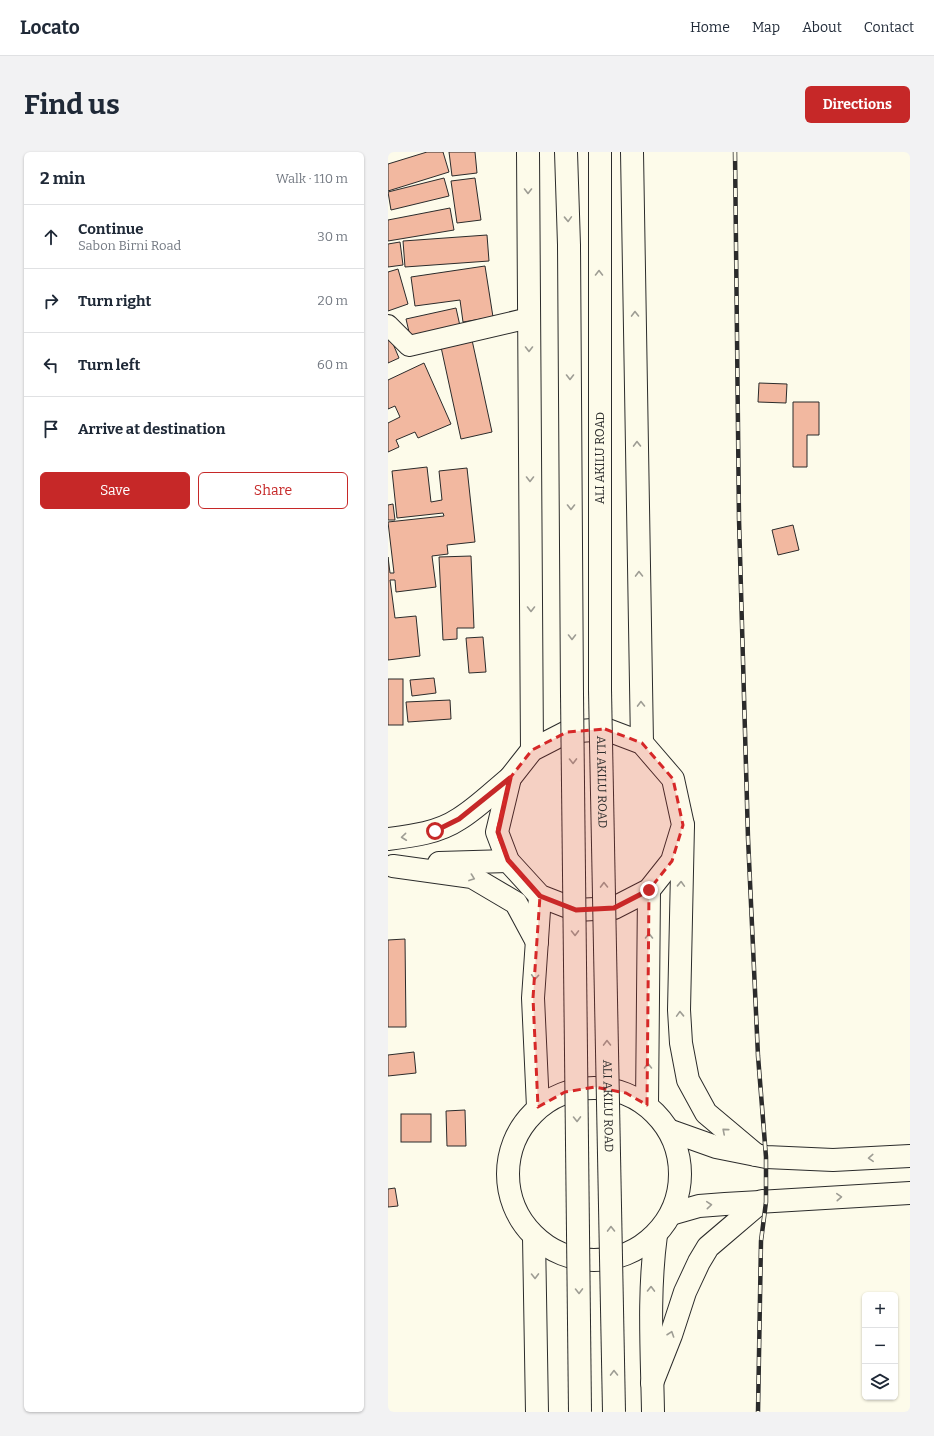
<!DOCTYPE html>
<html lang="en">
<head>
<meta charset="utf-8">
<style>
	body { margin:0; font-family:Bitter,serif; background:#f2f2f3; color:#1f2937 }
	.controls { position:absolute; right:12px; bottom:12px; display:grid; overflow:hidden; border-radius:6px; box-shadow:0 1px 3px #0004 }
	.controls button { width:36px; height:36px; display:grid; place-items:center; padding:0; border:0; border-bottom:1px solid #e0e1e3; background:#fff; color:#1f2937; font:20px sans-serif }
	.stop { position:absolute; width:12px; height:12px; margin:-9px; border:3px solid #c62828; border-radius:50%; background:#fff }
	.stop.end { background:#c62828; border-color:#fff; box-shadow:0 1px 4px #0008 }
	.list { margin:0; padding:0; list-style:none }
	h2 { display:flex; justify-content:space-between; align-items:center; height:52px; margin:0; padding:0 16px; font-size:17px }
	h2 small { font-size:13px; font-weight:400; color:#747a83 }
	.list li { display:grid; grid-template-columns:26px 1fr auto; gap:12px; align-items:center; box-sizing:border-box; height:64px; padding:0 16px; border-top:1px solid #e0e1e3 }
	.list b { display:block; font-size:15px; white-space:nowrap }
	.list p { margin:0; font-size:13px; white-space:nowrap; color:#747a83 }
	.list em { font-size:13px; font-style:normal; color:#747a83 }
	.actions { display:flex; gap:8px; padding:12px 16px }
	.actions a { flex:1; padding:9px 0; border:1px solid #c62828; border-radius:6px; text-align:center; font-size:14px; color:#c62828 }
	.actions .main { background:#c62828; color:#fff }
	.icon { flex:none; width:22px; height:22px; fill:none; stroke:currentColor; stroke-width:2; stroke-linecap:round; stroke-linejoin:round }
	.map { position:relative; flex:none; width:522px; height:1260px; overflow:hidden; border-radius:6px }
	header { display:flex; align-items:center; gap:24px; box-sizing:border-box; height:56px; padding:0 20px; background:#fff; border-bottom:1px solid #e0e1e3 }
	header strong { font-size:19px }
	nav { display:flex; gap:22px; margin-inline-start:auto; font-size:14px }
	.intro { display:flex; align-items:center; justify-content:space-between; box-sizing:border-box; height:96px; padding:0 24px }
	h1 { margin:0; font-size:28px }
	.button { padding:10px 18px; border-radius:6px; background:#c62828; color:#fff; font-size:14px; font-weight:700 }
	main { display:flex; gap:24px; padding:0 24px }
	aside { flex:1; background:#fff; border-radius:6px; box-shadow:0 1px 3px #0004 }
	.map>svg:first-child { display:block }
	.building { fill:#f2b8a0; stroke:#2b2b2b }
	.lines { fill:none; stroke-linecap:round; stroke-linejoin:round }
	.minor-casing { stroke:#2b2b2b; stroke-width:22 }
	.tertiary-casing { stroke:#2b2b2b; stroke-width:24 }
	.secondary-casing { stroke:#2b2b2b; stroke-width:24 }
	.primary-casing { stroke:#2b2b2b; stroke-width:24 }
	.trunk-casing { stroke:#2b2b2b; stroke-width:24 }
	.minor { stroke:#fdfbea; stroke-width:20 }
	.tertiary { stroke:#fdfbea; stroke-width:22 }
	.secondary { stroke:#fdfbea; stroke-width:22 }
	.primary { stroke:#fdfbea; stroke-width:22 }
	.trunk { stroke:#fdfbea; stroke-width:22 }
	.rail-casing { stroke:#2b2b2b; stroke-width:4.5 }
	.rail { stroke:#fdfbea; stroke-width:3; stroke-dasharray:9; stroke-linecap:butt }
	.primary-bridge-casing { stroke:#2b2b2b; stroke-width:24; stroke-linecap:butt }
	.primary-bridge { stroke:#fdfbea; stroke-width:22 }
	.oneway { stroke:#9e9d94 }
	.route { stroke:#c62828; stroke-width:5 }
	.marked { fill:#d62828; fill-opacity:0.2; stroke:#d62828; stroke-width:3; stroke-dasharray:8 5; stroke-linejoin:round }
	.labels { text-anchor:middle; stroke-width:3; stroke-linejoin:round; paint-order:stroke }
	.street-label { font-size:12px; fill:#2b2b2b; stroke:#fdfbea }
</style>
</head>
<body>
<header>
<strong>Locato</strong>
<nav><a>Home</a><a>Map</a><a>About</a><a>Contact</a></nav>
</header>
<div class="intro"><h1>Find us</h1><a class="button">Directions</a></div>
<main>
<aside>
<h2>2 min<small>Walk · 110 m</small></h2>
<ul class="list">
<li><svg class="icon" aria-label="ahead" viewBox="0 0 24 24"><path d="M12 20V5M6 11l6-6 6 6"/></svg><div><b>Continue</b><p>Sabon Birni Road</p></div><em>30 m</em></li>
<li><svg class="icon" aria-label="right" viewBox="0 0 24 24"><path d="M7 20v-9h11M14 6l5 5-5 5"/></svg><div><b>Turn right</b></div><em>20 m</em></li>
<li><svg class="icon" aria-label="left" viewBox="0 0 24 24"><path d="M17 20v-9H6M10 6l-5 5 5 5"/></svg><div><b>Turn left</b></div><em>60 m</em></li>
<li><svg class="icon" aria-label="arrive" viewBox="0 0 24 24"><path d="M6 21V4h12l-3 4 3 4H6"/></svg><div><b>Arrive at destination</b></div></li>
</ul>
<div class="actions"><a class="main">Save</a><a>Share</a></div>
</aside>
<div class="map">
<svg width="522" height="1260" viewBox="0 0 522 1260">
	<rect width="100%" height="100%" fill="#fdfbea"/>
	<!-- building -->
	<g class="building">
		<path d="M39,0H55L61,20L0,39V12Z"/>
		<path d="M61,0H87L89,21L64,24Z"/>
		<path d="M56,26L61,44L3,58L0,40Z"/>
		<path d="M87,26L93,68L69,71L63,29Z"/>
		<path d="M62,56L66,78L0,89V68Z"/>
		<path d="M99,83L101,109L17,115L15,89Z"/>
		<path d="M12,90L15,113L0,115V92Z"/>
		<path d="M97,114L105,165L75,170L72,148L27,154L23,125Z"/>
		<path d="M10,117L20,152L0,159V120Z"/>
		<path d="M68,156L72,174L22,184L18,167Z"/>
		<path d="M3,187L11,206L0,211V188Z"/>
		<path d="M84,188L104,280L73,287L53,195Z"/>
		<path d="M36,211L63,272L30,286L27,280L8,288L11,295L0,300V271L12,265L7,254L0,257V228Z"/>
		<path d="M371,231L399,232L398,251L370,250Z"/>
		<path d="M405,250H431V283H419V315H405Z"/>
		<path d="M39,315L43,350L54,348L51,319L79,316L87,390L59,393L60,402L44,404L48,435L8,440L7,428H2L7,466L28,464L32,504L0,508V405L2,421H6L0,370L56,364L55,361L9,366L4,319Z"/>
		<path d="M5,352L7,368H0V353Z"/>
		<path d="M405,373L411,398L390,403L384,378Z"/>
		<path d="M83,404L86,476H69V487L55,488L51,405Z"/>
		<path d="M95,485L98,520L81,521L78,486Z"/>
		<path d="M46,526L48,541L24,544L22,528Z"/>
		<rect x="0" y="527" width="15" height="46"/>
		<path d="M62,548L63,567L20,570L18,550Z"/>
		<path d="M17,787L18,875H0V788Z"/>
		<path d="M26,900L28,921L0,924V903Z"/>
		<path d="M77,958L78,994H59L58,959Z"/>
		<rect x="13" y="962" width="30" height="28"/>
		<path d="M7,1036L10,1054L0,1055V1037Z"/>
	</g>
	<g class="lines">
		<defs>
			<path id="minor" d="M0,173L21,194L141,166"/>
			<g id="tertiary">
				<path d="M0,687C24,684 50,681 71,667C89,656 105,640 122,626"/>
				<path d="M51,711L120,709"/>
				<path d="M5,714L84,725L128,751L149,790"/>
			</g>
			<g id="secondary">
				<path d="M217,577L254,591L285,627L295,673L284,709L261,738L226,756L188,758L152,744L120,709L109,680L122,626L144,598L179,580Z"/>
				<path d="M259,953L261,738"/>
				<path d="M150,955L145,846L152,744"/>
			</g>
			<g id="primary">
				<path d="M140,0L144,598"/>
				<path d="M178,0L181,93L184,542"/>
				<path d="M212,0V538"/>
				<path d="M244,0L254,591"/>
			</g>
			<g id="trunk">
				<path d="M295,673L291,858L293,891L300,928L318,961L368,1003"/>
				<circle cx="206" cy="1022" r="86"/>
				<path d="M283,979L328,995L378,1005L445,1008L522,1004"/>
				<path d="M283,1062L311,1054L337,1052L522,1041"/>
				<path d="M146,1085L149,1260"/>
				<path d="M264,1231L283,1183L297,1140L311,1110L320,1095L374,1049"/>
				<path d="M265,1260C264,1201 260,1142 268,1083"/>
			</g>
		</defs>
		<!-- minor casing -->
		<use href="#minor" class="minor-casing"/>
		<!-- tertiary casing -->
		<use href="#tertiary" class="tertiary-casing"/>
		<!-- secondary casing -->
		<use href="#secondary" class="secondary-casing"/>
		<!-- primary casing -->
		<use href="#primary" class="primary-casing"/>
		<!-- trunk casing -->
		<use href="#trunk" class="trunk-casing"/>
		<!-- minor -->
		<use href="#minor" class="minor"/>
		<!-- tertiary -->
		<use href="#tertiary" class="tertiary"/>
		<!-- secondary -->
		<use href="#secondary" class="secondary"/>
		<!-- primary -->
		<use href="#primary" class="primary"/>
		<!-- trunk -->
		<use href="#trunk" class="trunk"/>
		<defs>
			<path id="rail" d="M347,0L351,367L360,686L370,904L378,1005V1050L373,1089L370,1260"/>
		</defs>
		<!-- rail casing -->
		<use href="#rail" class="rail-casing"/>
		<!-- rail -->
		<use href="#rail" class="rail"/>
		<defs>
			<g id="primary-bridge">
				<path id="s1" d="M212,538L226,1260"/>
				<path d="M184,542L192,1260"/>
			</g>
		</defs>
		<!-- primary-bridge casing -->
		<use href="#primary-bridge" class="primary-bridge-casing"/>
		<!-- primary-bridge -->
		<use href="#primary-bridge" class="primary-bridge"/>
	</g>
	<!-- one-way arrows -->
	<defs><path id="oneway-chevron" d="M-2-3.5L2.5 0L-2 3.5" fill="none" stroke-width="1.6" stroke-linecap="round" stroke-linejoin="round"/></defs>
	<g class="oneway">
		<use href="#oneway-chevron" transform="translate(140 39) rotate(90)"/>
		<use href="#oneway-chevron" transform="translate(180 67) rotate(88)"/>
		<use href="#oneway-chevron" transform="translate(211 121) rotate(-90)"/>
		<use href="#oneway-chevron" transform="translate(247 162) rotate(-91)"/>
		<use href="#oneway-chevron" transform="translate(141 197) rotate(90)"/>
		<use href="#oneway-chevron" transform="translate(182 225) rotate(90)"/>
		<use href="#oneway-chevron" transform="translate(249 292) rotate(-91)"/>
		<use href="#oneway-chevron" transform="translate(142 327) rotate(90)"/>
		<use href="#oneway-chevron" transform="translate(183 355) rotate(90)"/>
		<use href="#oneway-chevron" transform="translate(251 422) rotate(-91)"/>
		<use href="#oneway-chevron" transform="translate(143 457) rotate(90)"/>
		<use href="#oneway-chevron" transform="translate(184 485) rotate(90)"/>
		<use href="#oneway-chevron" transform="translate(253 552) rotate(-91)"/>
		<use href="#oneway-chevron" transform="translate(185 609) rotate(89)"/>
		<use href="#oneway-chevron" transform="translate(16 685) rotate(174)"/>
		<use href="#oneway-chevron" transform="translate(84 726) rotate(20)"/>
		<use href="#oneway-chevron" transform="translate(293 732) rotate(-88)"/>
		<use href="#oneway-chevron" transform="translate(216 733) rotate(-91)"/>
		<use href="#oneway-chevron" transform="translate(187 781) rotate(89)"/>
		<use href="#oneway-chevron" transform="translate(261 784) rotate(-90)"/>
		<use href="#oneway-chevron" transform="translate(147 825) rotate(94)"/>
		<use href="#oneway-chevron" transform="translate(292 862) rotate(-92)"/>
		<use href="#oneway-chevron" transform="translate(219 891) rotate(-91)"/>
		<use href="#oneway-chevron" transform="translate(260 914) rotate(-90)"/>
		<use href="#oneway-chevron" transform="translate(189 967) rotate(89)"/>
		<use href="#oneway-chevron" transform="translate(337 979) rotate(-139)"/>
		<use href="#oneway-chevron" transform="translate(483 1006) rotate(177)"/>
		<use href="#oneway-chevron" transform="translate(451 1045) rotate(-4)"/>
		<use href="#oneway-chevron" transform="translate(321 1053) rotate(-5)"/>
		<use href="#oneway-chevron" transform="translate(223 1077) rotate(-91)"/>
		<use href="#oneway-chevron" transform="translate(147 1124) rotate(89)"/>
		<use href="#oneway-chevron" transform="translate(263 1137) rotate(-89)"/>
		<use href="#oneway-chevron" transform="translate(191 1139) rotate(89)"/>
		<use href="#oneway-chevron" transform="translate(283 1182) rotate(-71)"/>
		<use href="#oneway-chevron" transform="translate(226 1221) rotate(-91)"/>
	</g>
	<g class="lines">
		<!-- route -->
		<path class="route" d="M47,679L71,667L122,626L110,680L120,708L152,744L188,758L226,756L261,738"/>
	</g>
	<!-- marked area -->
	<path class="marked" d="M217,577L254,591L285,627L295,673L284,709L261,738L259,953L238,941L207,935L177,940L150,955L145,846L152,744L120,709L109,680L122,626L144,598L179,580Z"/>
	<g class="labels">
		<!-- street labels -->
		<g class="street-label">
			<text transform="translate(212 306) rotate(-90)" y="4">ALI AKILU ROAD</text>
			<text dy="4" stroke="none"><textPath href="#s1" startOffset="92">ALI AKILU ROAD</textPath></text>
			<text dy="4" stroke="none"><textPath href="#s1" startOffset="416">ALI AKILU ROAD</textPath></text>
		</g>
	</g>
</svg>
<div class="controls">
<button>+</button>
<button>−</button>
<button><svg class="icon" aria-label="layers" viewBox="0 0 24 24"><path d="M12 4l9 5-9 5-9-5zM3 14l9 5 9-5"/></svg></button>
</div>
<div class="stop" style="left:47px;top:679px"></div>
<div class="stop end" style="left:261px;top:738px"></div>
</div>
</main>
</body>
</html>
